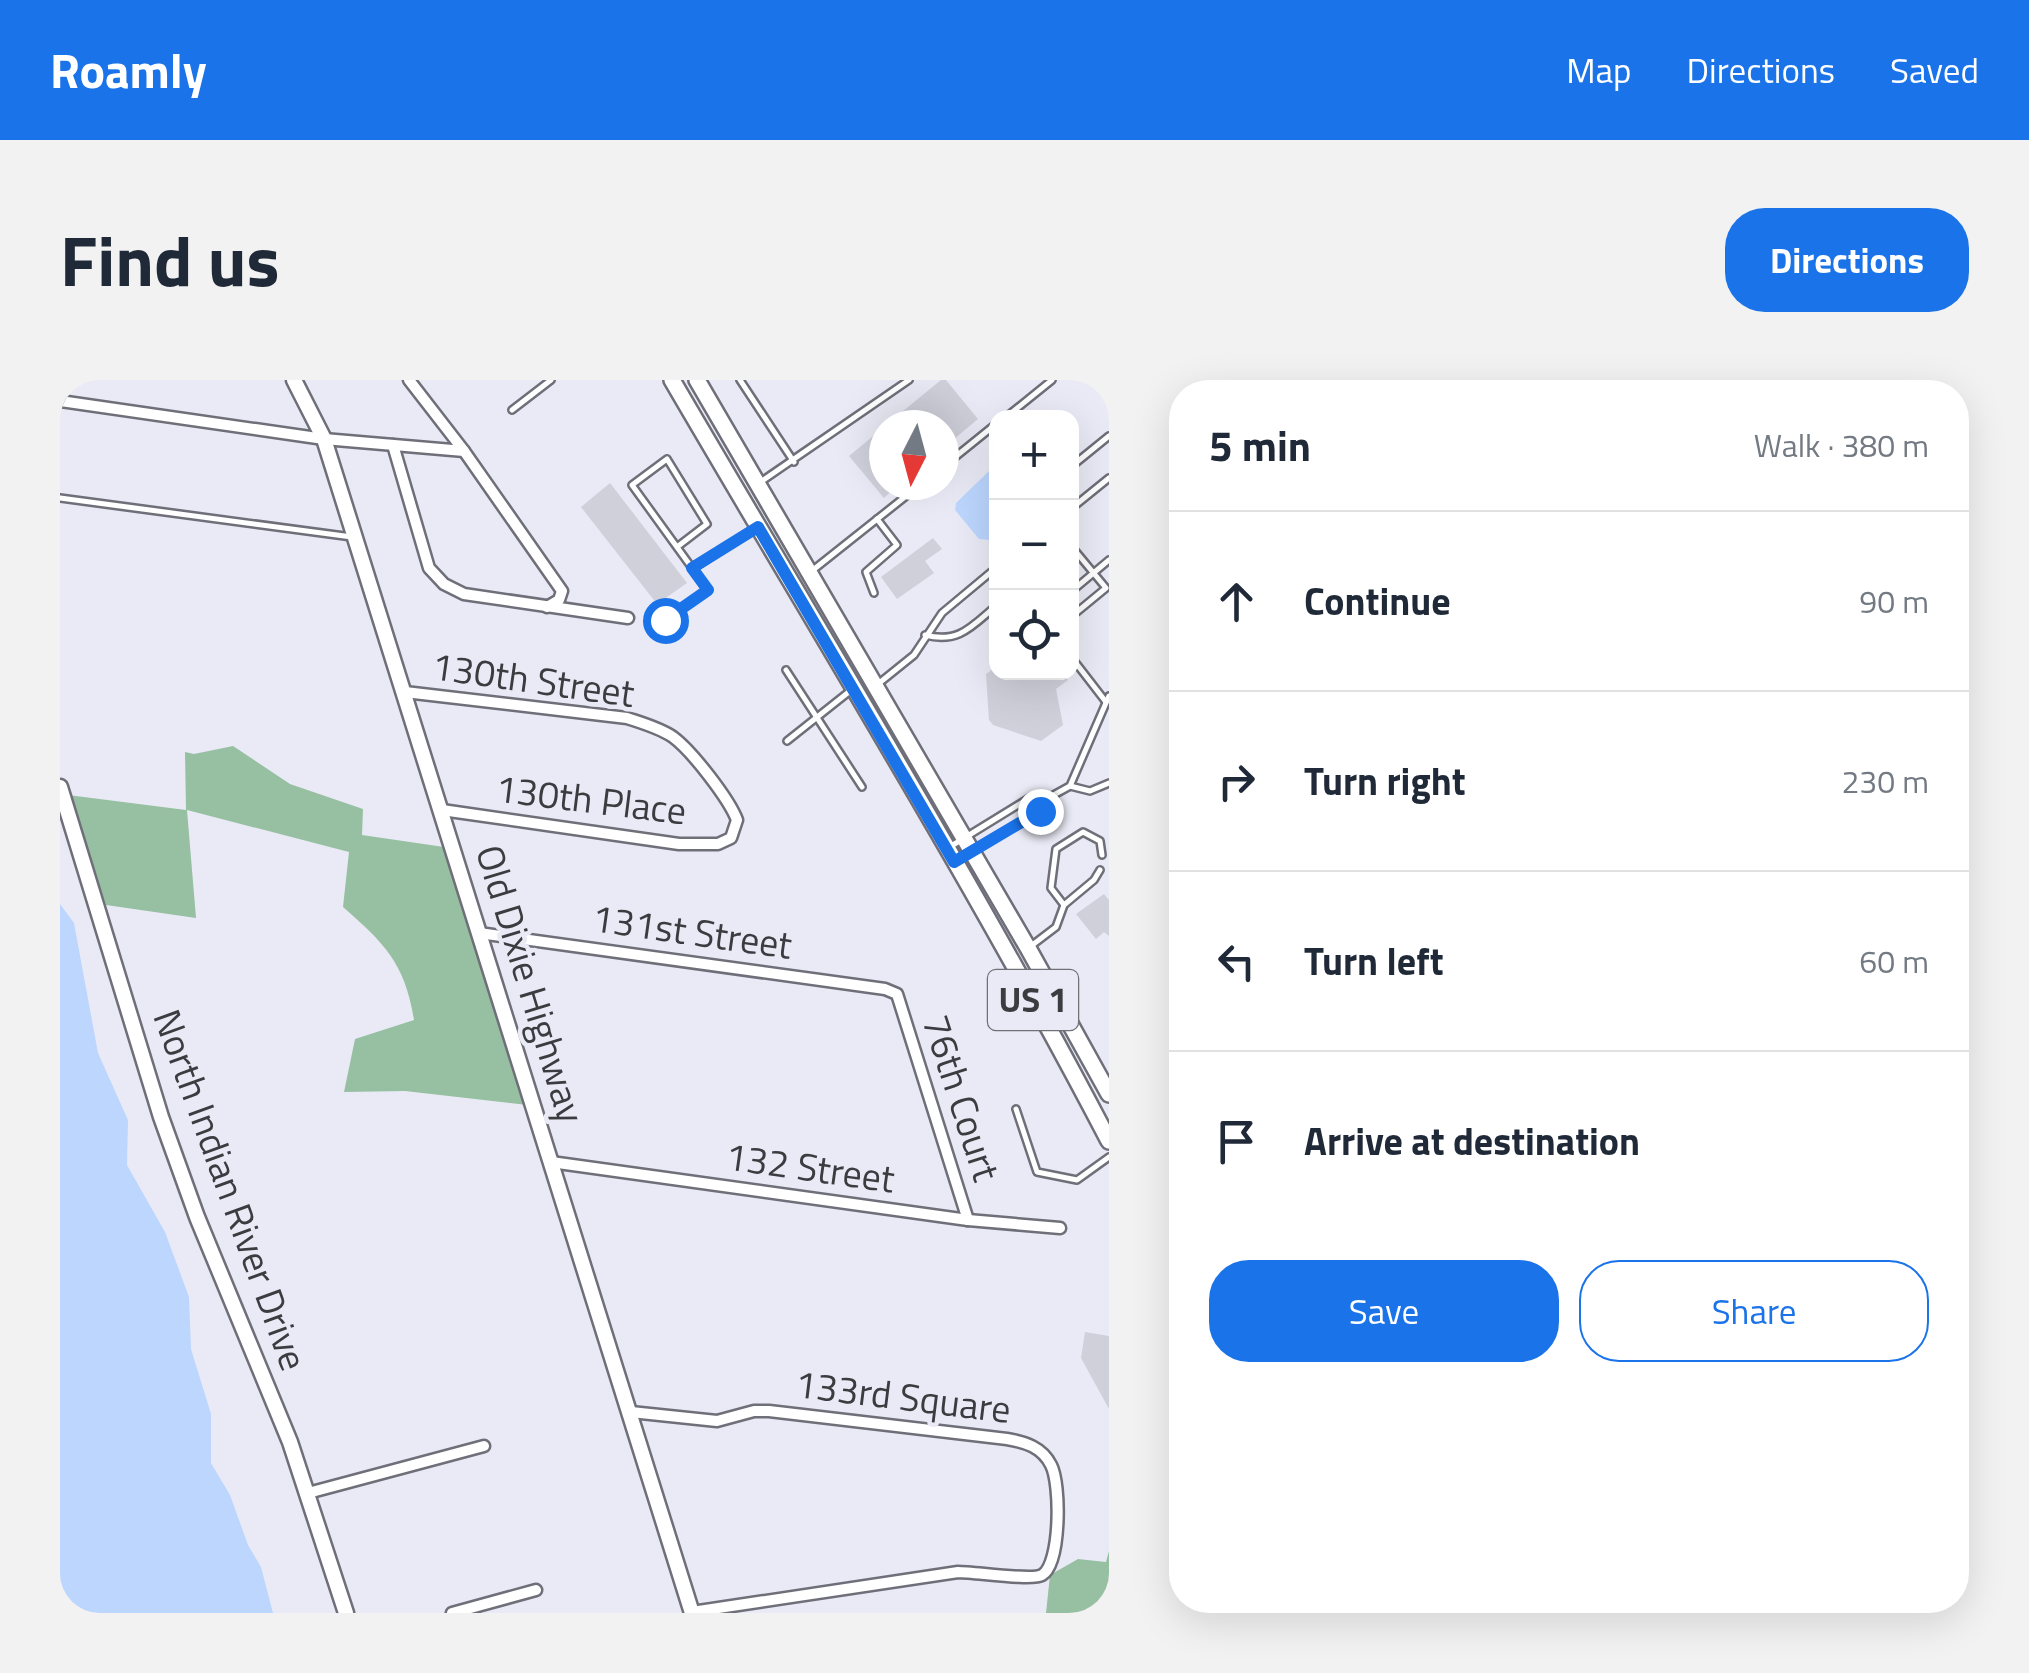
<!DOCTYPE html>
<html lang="en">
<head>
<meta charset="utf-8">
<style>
	body { margin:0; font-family:"Titillium Web",sans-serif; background:#f2f2f3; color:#1f2937 }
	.controls { position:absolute; right:30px; top:30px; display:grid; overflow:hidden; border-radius:20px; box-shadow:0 10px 40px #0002 }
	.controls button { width:90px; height:90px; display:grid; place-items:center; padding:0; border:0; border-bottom:2px solid #e0e1e3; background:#fff; color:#1f2937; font:50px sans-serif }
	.compass { position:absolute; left:809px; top:30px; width:90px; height:90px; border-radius:50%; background:#fff; box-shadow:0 10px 40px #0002; rotate:186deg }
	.stop { position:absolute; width:30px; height:30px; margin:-22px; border:8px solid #1a73e8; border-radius:50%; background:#fff }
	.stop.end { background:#1a73e8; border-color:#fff; box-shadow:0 2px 10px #0008 }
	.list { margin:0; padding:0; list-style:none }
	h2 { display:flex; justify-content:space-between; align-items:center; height:130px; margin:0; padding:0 40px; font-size:42px }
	h2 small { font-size:32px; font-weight:400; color:#747a83 }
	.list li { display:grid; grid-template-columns:65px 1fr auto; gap:30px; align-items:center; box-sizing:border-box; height:180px; padding:0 40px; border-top:2px solid #e0e1e3 }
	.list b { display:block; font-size:38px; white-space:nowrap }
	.list em { font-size:32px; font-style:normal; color:#747a83 }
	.actions { display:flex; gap:20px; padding:30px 40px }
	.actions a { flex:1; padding:22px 0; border:2px solid #1a73e8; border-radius:40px; text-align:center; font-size:35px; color:#1a73e8 }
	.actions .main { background:#1a73e8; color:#fff }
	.icon { flex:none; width:55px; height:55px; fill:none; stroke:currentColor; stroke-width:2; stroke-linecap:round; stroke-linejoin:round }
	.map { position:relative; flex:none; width:1049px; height:1233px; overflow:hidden; border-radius:40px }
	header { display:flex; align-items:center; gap:60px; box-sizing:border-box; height:140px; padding:0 50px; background:#1a73e8; color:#fff }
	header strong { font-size:48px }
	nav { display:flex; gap:55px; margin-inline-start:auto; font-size:35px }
	.intro { display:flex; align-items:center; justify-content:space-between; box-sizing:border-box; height:240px; padding:0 60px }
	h1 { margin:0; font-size:70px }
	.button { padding:25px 45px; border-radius:40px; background:#1a73e8; color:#fff; font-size:35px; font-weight:700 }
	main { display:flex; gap:60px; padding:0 60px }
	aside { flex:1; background:#fff; border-radius:40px; box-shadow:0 10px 40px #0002 }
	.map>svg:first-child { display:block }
	.forest { fill:#96c0a1 }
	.water { fill:#bcd6fe }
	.building { fill:#d0d0db }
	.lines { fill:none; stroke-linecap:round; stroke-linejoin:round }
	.lane-casing { stroke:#6f6f79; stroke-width:10 }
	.street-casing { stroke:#6f6f79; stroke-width:15 }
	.secondary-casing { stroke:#6f6f79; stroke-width:19 }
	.primary-casing { stroke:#6f6f79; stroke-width:20 }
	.lane { stroke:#fff; stroke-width:5 }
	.street { stroke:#fff; stroke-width:10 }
	.secondary { stroke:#fff; stroke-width:14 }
	.primary { stroke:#fff; stroke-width:15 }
	.route { stroke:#1a73e8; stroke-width:12 }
	.labels { text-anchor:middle; stroke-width:9; stroke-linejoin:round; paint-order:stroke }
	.shield { fill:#eaeaf6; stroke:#707077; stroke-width:2.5 }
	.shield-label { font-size:35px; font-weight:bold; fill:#3b3c40 }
	.street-label { font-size:38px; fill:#3b3c40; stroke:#eaeaf6 }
</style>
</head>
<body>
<header>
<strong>Roamly</strong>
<nav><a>Map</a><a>Directions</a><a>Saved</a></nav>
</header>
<div class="intro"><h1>Find us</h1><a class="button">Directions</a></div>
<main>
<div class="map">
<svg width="1049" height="1233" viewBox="0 0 1049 1233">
	<rect width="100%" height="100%" fill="#eaeaf6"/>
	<!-- forest -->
	<g class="forest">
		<path d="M173,366L230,404L303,429L302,455L384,467L467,725L345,711L284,712L295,659L354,640C345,583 324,563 283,527L289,472L127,430L136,538L46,525L8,415L126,430L125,372L134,374Z"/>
		<path d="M1049,1171V1233H986L990,1195L1018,1179L1046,1182Z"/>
	</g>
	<!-- water -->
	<g class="water">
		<path d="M929,91H936V154L930,160L919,159L895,130L896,123Z"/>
		<path d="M0,524L14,543L38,673L68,740L67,785L105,852L129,917L131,969L151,1034V1083L170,1115L188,1165L201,1187L213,1233H0Z"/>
	</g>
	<!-- building -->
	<g class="building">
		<path d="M881,0H886L918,39L893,60L897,65L884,75V45H826Z"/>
		<path d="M824,47V105H838L824,118L789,76Z"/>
		<path d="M550,103L627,203L597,224L521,127Z"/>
		<path d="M873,158L882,169L865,181L874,193L837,219L821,197Z"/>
		<path d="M936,287V292H1002L1008,300L996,309L1003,345L981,361L933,345L929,340L926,294Z"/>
		<path d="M1044,514L1049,520V556L1044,552L1036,559L1016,534Z"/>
		<path d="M1025,952L1049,956V1029L1021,978Z"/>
	</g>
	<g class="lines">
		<defs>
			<g id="lane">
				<path d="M680,0L734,82"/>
				<path d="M452,30L491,0"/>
				<path d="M945,38L992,0"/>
				<path d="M884,86L936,44"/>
				<path d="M1012,86L1049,56"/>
				<path d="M699,103L849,0"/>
				<path d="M0,118L292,157"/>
				<path d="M1012,128L1049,98"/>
				<path d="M1012,167L1046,208L1012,236"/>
				<path d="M632,189L697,147"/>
				<path d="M753,190L860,105"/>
				<path d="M1012,211L1049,180"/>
				<path d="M814,213L806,192L837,165L817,139"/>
				<path d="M605,240L648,210L572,105L607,79L647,144L617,167"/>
				<path d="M865,255C899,264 912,246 936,226"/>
				<path d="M1012,278L1046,322"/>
				<path d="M726,290L802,407"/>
				<path d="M818,304L854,275L882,233L936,188"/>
				<path d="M727,361L790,311"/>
				<path d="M1010,406L1030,411L1049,403"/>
				<path d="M888,468L971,417H990L1010,406L1049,316"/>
				<path d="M898,479L981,431L990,417"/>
				<path d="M1004,525L991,508L996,469L1023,452L1040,461L1042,475"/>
				<path d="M971,566L996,547L1004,525L1034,500L1040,490"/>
				<path d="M956,729L977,792L1017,800L1049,777"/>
			</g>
			<g id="street">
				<path d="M349,0L404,71L502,211L499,220L487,227"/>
				<path d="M0,21L264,59L404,71"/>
				<path d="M333,65L369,188L384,204L404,214L568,238"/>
				<path d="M345,312L567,338C582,343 600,348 613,357C632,371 669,419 677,440L671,458L658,464H619L382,430"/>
				<path d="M419,553L825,609L837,614L908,840"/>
				<path d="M491,782L908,840L1000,848"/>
				<path d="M571,1032L657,1041L694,1031H709L947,1059C965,1062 982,1067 991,1085C1001,1104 1001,1184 982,1195C972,1201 915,1192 898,1192L632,1232"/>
				<path d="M248,1113L424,1066"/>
				<path d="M392,1233L476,1210"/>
			</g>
			<g id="secondary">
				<path d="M234,0L264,59L632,1233"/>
				<path d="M0,407L101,737L137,837L230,1062L286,1233"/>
			</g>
			<g id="primary">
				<path d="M612,0C759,252 914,502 1049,761"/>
				<path d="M637,0L968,568L1049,714"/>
			</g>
		</defs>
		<!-- lane casing -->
		<use href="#lane" class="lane-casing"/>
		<!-- street casing -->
		<use href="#street" class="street-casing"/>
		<!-- secondary casing -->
		<use href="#secondary" class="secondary-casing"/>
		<!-- primary casing -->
		<use href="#primary" class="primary-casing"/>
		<!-- lane -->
		<use href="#lane" class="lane"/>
		<!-- street -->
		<use href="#street" class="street"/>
		<!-- secondary -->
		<use href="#secondary" class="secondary"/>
		<!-- primary -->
		<use href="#primary" class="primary"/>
	</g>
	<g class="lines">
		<!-- route -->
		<path class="route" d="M605,240L648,210L632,188L698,147L894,482L980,431"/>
	</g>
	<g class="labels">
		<!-- shield labels -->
		<rect class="shield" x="928" y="590" width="90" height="60" rx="8"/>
		<g class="shield-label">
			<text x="973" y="632">US 1</text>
		</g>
		<!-- street labels -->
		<g class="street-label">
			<text transform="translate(473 300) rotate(8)" y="13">130th Street</text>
			<text transform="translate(531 420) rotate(7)" y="13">130th Place</text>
			<text transform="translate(632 552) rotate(8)" y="13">131st Street</text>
			<text transform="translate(470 604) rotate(73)" y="13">Old Dixie Highway</text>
			<text transform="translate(901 718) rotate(72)" y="13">76th Court</text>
			<text transform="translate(750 788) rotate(8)" y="13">132 Street</text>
			<text transform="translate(170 810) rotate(70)" y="13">North Indian River Drive</text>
			<text transform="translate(843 1017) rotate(7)" y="13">133rd Square</text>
		</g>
	</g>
</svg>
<div class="controls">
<button>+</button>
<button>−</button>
<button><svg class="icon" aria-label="locate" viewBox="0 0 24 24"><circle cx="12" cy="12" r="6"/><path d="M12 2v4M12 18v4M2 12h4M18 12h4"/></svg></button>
</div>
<svg class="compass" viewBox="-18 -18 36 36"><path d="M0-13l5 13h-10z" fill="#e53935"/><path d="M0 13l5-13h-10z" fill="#747a83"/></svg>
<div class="stop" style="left:605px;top:240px"></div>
<div class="stop end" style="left:980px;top:431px"></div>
</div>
<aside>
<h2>5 min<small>Walk · 380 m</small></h2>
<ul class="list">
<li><svg class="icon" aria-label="ahead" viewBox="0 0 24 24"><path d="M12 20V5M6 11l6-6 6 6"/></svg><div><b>Continue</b></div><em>90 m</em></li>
<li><svg class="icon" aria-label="right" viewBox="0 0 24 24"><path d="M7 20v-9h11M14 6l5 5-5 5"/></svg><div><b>Turn right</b></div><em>230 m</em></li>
<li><svg class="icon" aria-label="left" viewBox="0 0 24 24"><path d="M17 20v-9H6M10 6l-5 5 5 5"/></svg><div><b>Turn left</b></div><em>60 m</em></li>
<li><svg class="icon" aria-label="arrive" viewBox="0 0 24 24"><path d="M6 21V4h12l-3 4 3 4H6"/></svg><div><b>Arrive at destination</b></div></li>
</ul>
<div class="actions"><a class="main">Save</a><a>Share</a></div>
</aside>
</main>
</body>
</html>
